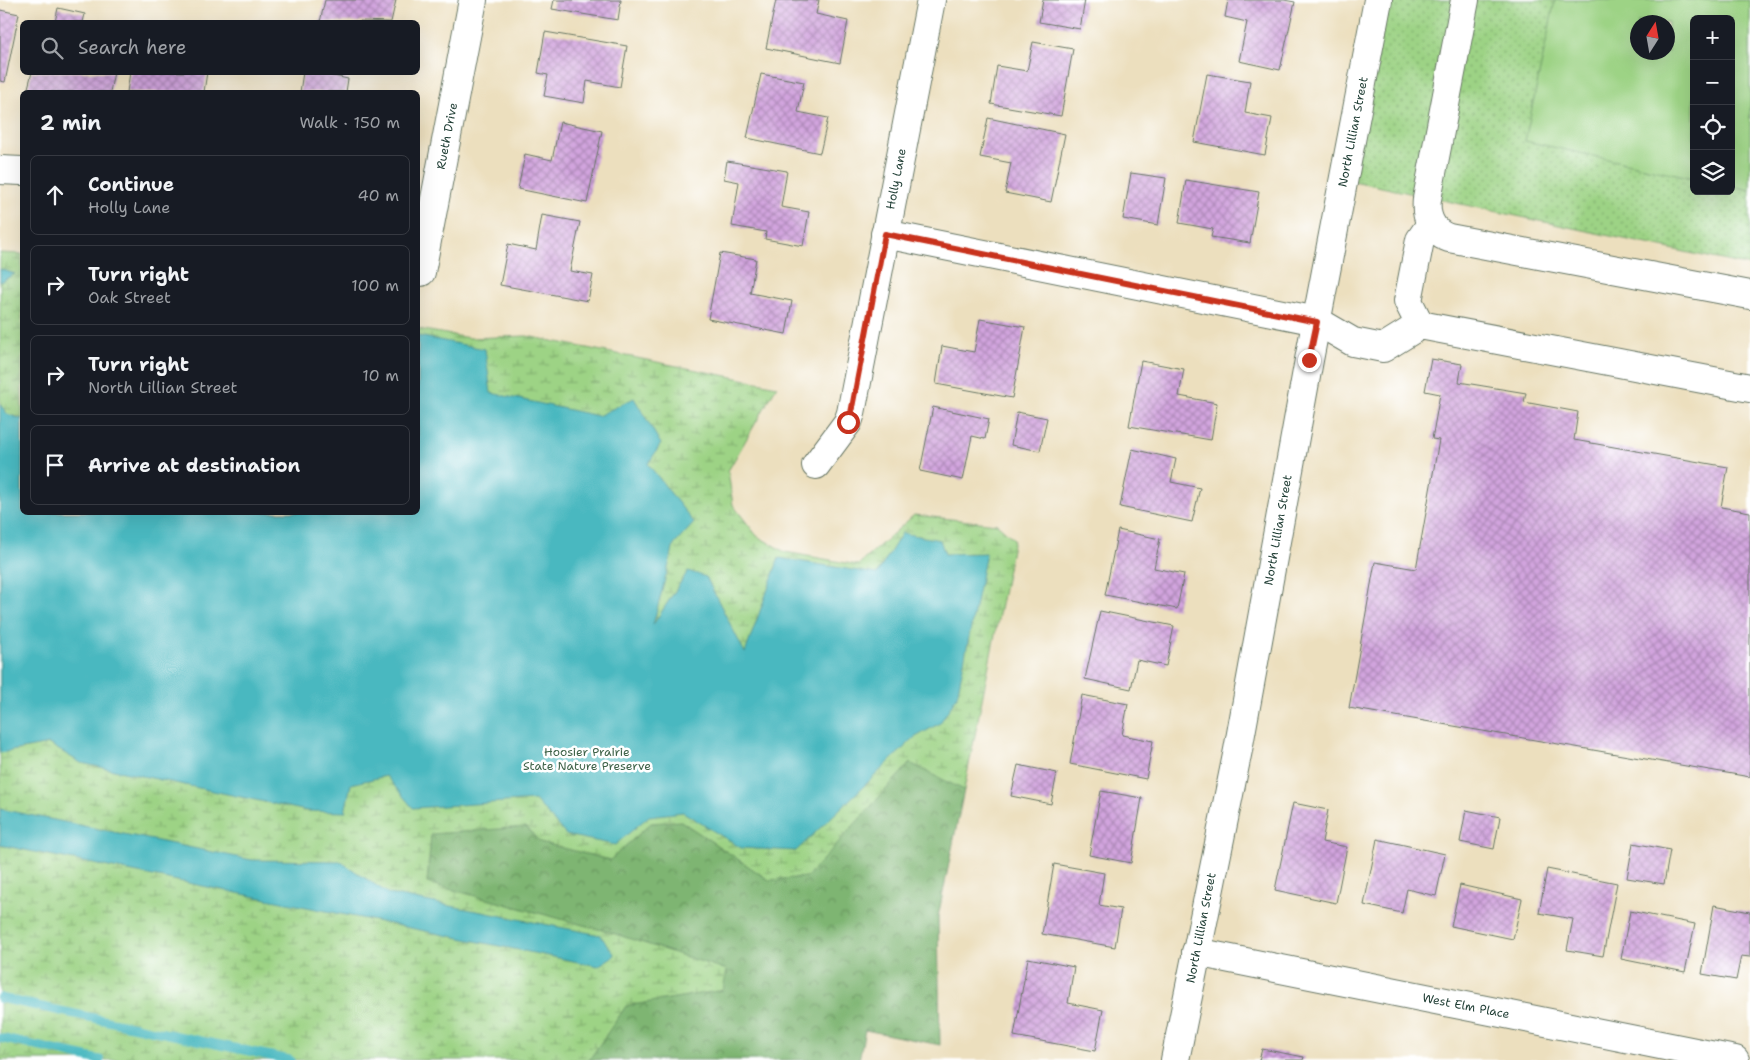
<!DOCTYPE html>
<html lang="en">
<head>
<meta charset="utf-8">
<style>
	body { margin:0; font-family:"Shantell Sans",sans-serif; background:#20242c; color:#f1f3f6 }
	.controls { position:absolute; right:15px; top:15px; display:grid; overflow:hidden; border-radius:8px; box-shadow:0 5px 20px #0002 }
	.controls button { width:45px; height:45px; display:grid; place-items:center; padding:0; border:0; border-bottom:1px solid #363941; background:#171b24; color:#f1f3f6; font:25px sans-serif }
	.compass { position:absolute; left:1630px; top:15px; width:45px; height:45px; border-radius:50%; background:#171b24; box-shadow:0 5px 20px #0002; rotate:11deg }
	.stop { position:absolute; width:15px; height:15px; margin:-11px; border:4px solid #c8321e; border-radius:50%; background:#fff }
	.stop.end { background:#c8321e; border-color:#fff; box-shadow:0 1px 5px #0008 }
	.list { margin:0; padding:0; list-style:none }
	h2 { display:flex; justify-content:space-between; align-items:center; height:65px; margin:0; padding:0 20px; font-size:21px }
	h2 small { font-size:16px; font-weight:400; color:#9ea1a6 }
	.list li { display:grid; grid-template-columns:32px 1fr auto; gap:15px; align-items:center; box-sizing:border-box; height:80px; margin:0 10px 10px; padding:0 10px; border:1px solid #363941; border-radius:8px }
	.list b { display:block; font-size:19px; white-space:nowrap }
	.list p { margin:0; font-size:16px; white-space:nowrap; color:#9ea1a6 }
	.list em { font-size:16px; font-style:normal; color:#9ea1a6 }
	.icon { flex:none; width:28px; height:28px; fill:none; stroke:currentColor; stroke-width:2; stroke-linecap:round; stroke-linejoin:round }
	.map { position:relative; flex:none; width:1750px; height:1060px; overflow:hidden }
	.search { position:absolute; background:#171b24; box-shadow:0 5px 20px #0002; left:20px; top:20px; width:400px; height:55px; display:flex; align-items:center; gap:12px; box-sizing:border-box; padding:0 18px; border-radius:8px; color:#9ea1a6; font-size:19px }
	.panel { position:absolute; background:#171b24; box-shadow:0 5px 20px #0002; left:20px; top:90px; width:400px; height:425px; border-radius:8px }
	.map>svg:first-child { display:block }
	.grass { fill:url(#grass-dots); stroke:#5e885c; fill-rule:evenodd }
	.forest { fill:url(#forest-crowns); stroke:#4e7953 }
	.wetland { fill:url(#wetland-marsh); stroke:#5e885c }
	.pitch { fill:#9dd385; stroke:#5e885c; fill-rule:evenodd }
	.water { fill:#49b8c0; stroke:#347a7a }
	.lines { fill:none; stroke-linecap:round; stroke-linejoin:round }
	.stream { stroke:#49b8c0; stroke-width:9 }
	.building { fill:url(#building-cross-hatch) }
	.minor-casing { stroke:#677664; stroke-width:30 }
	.minor { stroke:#fff; stroke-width:28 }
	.route { stroke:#c8321e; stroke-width:6 }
	.labels { text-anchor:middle; stroke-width:5; stroke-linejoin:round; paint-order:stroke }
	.street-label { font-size:12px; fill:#1f3d34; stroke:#fff }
	.park-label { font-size:12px; fill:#3e6248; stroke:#fff }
</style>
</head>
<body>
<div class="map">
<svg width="1750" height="1060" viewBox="0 0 1750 1060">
	<defs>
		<pattern id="grass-dots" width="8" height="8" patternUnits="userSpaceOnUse" patternTransform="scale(1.25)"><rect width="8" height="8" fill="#9dd385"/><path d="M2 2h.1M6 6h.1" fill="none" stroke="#7fac6e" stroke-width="1.8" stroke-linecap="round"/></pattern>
		<pattern id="forest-crowns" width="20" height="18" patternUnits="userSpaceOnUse" patternTransform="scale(1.25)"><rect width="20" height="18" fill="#7eb572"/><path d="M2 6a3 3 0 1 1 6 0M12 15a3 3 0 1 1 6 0" fill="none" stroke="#67945e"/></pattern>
		<pattern id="wetland-marsh" width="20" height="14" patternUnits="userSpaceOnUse" patternTransform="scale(1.25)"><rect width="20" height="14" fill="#9dd385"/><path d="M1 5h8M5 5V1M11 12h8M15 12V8" fill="none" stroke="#7fac6e"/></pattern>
		<pattern id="building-cross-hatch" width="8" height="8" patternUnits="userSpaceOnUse" patternTransform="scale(1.25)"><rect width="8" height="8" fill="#d2a4de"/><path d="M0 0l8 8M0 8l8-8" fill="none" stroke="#aa87b5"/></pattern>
	</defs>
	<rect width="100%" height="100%" fill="#fff"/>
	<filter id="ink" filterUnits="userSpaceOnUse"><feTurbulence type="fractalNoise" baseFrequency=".02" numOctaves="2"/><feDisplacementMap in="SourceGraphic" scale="10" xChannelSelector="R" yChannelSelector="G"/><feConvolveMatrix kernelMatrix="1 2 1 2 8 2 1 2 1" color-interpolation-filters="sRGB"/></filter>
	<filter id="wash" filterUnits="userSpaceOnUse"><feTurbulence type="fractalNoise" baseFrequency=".0096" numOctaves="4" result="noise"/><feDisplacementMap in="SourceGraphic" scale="20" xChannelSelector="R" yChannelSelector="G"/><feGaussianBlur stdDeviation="1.12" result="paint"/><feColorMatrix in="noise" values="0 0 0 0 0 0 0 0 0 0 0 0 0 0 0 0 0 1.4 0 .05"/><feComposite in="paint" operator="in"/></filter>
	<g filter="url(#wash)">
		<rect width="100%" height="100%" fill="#ecdfbe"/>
		<!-- grass -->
		<path class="grass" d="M1378,0H1750V266L1344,179ZM1694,19H1731V191H1694ZM1638,22H1668V52H1638Z"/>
		<!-- forest -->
		<path class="forest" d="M910,763L964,790L938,917L940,1045L865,1030L859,1060H589L626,1006L722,990L727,970L609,932L427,883L431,834L526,827L540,842L610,860L651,823L681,821L769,880L806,877Z"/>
		<!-- wetland -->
		<path class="wetland" d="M0,253L22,254V512H418V329L469,338L527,336L777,386L728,471L733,505L757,536L785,552L858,565L914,515L997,524L1014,539L964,790L910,763L807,877L769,880L681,821L651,823L610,860L540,842L526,827L431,834L427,883L609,932L727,970L723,990L626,1006L589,1060H0Z"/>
		<!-- pitch -->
		<path class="pitch" d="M1555,0H1750V190L1731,186V19H1694V178L1525,141ZM1638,22H1668V52H1638Z"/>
		<!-- water -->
		<g class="water">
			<path d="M0,269L15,274L0,282Z"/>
			<path d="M418,336L485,349L491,393L598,416L634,398L661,444L648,464L694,523L674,545L653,625L688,571L706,577L745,653L779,558L877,574L902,533L940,540L945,554L986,553L957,696L940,723L914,738L796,851L741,848L683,812L649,816L615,845L566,835L535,800L413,808L386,776L351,784L345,812L307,811L81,763L49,744L0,753V404L7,414L22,419V512H418Z"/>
			<path d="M0,809L252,860L340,861L389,894L600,935L615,955L598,966L0,845Z"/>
		</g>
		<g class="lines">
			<!-- stream -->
			<g class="stream">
				<path d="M0,998L290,1060"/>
				<path d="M0,1038L100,1060"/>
			</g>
		</g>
		<g id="blocks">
			<!-- building -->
			<g class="building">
				<path d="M325,0H396L391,22L360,21V22H320Z"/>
				<path d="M554,0H621L618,20L552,9Z"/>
				<path d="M776,0H819L816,14L848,21L840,63L766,48Z"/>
				<path d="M1043,0H1085L1080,29L1039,22Z"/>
				<path d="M1228,0H1284L1295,2L1280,70L1239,61L1247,22L1225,17Z"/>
				<path d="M58,8L85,14L83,22H55Z"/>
				<path d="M0,10L19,14L5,82L0,81Z"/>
				<path d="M545,32L627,46L620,87L587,81L584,103L544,96L548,75L538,73Z"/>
				<path d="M1033,42L1073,49L1061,116L991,104L997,66L1027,71Z"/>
				<path d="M32,72H114L110,92H48L28,88Z"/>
				<path d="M130,72H207L204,92H127Z"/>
				<path d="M303,72H314L348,79L346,92H300Z"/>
				<path d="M761,74L804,82L798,112L828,118L820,153L747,138Z"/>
				<path d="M1207,74L1250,81L1245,113L1272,118L1265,155L1194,142Z"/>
				<path d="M988,118L1065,134L1051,202L1005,193L1011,163L980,157Z"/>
				<path d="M560,122L602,131L587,203L518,189L525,154L552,160Z"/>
				<path d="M727,161L787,171L781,207L809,212L803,246L765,239L766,232L732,226L739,182L724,179Z"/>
				<path d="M1131,173L1166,178L1158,225L1123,219Z"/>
				<path d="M1186,180L1259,192L1250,243L1211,237L1213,229L1179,223Z"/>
				<path d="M542,215L580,222L570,271L593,275L588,301L500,285L508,244L536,250Z"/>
				<path d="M720,253L756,259L750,293L792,301L786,334L708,319Z"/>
				<path d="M980,319L1025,327L1012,398L936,384L942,346L974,352Z"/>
				<path d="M1431,359L1462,364L1459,382L1526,393L1524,402L1578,412L1574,440L1728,467L1721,507L1750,512V777L1349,708L1375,562L1416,569L1439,440L1432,439L1440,394L1425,391Z"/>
				<path d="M1141,361L1184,369L1179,396L1217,403L1211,440L1129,426Z"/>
				<path d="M933,407L989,419L985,439L972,436L963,480L920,471Z"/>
				<path d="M1017,412L1047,418L1040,451L1011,445Z"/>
				<path d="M1132,449L1176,459L1171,482L1200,488L1192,522L1120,507Z"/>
				<path d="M1118,530L1160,539L1154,568L1184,574L1177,609L1105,595Z"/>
				<path d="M1100,611L1174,626L1166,666L1137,660L1131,689L1085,679Z"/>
				<path d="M1082,695L1128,704L1122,735L1153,741L1146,779L1070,764Z"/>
				<path d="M1018,765L1057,773L1051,804L1011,796Z"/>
				<path d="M1101,791L1142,798L1131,863L1089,855Z"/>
				<path d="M1293,803L1328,810L1322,842L1347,847L1336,903L1275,890Z"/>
				<path d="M1466,810L1500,817L1494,849L1460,842Z"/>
				<path d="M1377,839L1445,854L1436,896L1407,889L1402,913L1364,905Z"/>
				<path d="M1633,843L1670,850L1664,884L1627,878Z"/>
				<path d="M1054,864L1104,873L1099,905L1121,909L1115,947L1042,934Z"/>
				<path d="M1547,869L1617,883L1603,956L1567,950L1573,919L1539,913Z"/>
				<path d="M1460,885L1522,899L1513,939L1451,926Z"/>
				<path d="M1714,905L1750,912V957L1741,956L1736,980L1702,974Z"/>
				<path d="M1630,911L1695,924L1685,972L1621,959Z"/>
				<path d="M1028,958L1074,967L1068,1003L1103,1010L1095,1051L1014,1036Z"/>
				<path d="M1262,1049L1304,1057L1303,1060H1259Z"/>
			</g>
		</g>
	</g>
	<g filter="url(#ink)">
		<use href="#blocks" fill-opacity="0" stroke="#677664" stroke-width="1"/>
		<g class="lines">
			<defs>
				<g id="minor">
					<path d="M1465,0L1427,199C1425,217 1431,232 1449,238L1750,295"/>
					<path d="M0,170L22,171"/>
					<path d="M885,234L1317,321L1353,342L1383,348L1420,325L1750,388"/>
					<path d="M421,272L473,0"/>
					<path d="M1420,325L1408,301L1420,240L1431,224"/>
					<path d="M816,465L848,422L851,413L931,0"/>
					<path d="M1196,952L1735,1060"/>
					<path d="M1175,1060L1238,750L1309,360L1378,0"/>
				</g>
			</defs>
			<!-- minor casing -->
			<use href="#minor" class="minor-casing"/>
			<!-- minor -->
			<use href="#minor" class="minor"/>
		</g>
	</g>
	<g class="lines" filter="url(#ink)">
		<!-- route -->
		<path class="route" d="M848,422L851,413L885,234L1317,322L1309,360"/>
	</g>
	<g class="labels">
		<!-- street labels -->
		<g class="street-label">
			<text transform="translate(1353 132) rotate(-79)" y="4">North Lillian Street</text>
			<text transform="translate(447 136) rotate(-79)" y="4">Rueth Drive</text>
			<text transform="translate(896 179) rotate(-79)" y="4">Holly Lane</text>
			<text transform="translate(1278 530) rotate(-80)" y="4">North Lillian Street</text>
			<text transform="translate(1201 928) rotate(-79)" y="4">North Lillian Street</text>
			<text transform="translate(1466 1006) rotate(11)" y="4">West Elm Place</text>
		</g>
		<!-- park labels -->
		<g class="park-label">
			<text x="587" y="756">Hoosier Prairie<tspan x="587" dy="14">State Nature Preserve</tspan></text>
		</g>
	</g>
</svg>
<div class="controls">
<button>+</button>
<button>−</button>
<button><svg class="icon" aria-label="locate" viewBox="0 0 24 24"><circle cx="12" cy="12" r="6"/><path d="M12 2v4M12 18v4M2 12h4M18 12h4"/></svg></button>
<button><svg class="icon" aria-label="layers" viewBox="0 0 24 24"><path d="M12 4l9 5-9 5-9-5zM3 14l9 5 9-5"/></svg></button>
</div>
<svg class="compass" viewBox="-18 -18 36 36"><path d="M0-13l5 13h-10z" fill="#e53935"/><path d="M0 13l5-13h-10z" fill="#9ea1a6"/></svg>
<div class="stop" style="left:848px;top:422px"></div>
<div class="stop end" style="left:1309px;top:360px"></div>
<div class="search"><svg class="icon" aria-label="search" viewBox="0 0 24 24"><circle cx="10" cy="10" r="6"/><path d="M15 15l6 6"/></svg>Search here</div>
<section class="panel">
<h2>2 min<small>Walk · 150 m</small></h2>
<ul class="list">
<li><svg class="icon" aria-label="ahead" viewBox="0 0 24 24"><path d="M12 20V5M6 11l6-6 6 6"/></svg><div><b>Continue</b><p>Holly Lane</p></div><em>40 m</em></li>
<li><svg class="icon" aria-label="right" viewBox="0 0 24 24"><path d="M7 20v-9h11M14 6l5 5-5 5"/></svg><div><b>Turn right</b><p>Oak Street</p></div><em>100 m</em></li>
<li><svg class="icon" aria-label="right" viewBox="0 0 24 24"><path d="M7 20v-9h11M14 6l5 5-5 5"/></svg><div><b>Turn right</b><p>North Lillian Street</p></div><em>10 m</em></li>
<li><svg class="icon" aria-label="arrive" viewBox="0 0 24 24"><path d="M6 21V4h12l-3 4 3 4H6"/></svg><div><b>Arrive at destination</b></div></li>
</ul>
</section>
</div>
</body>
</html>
